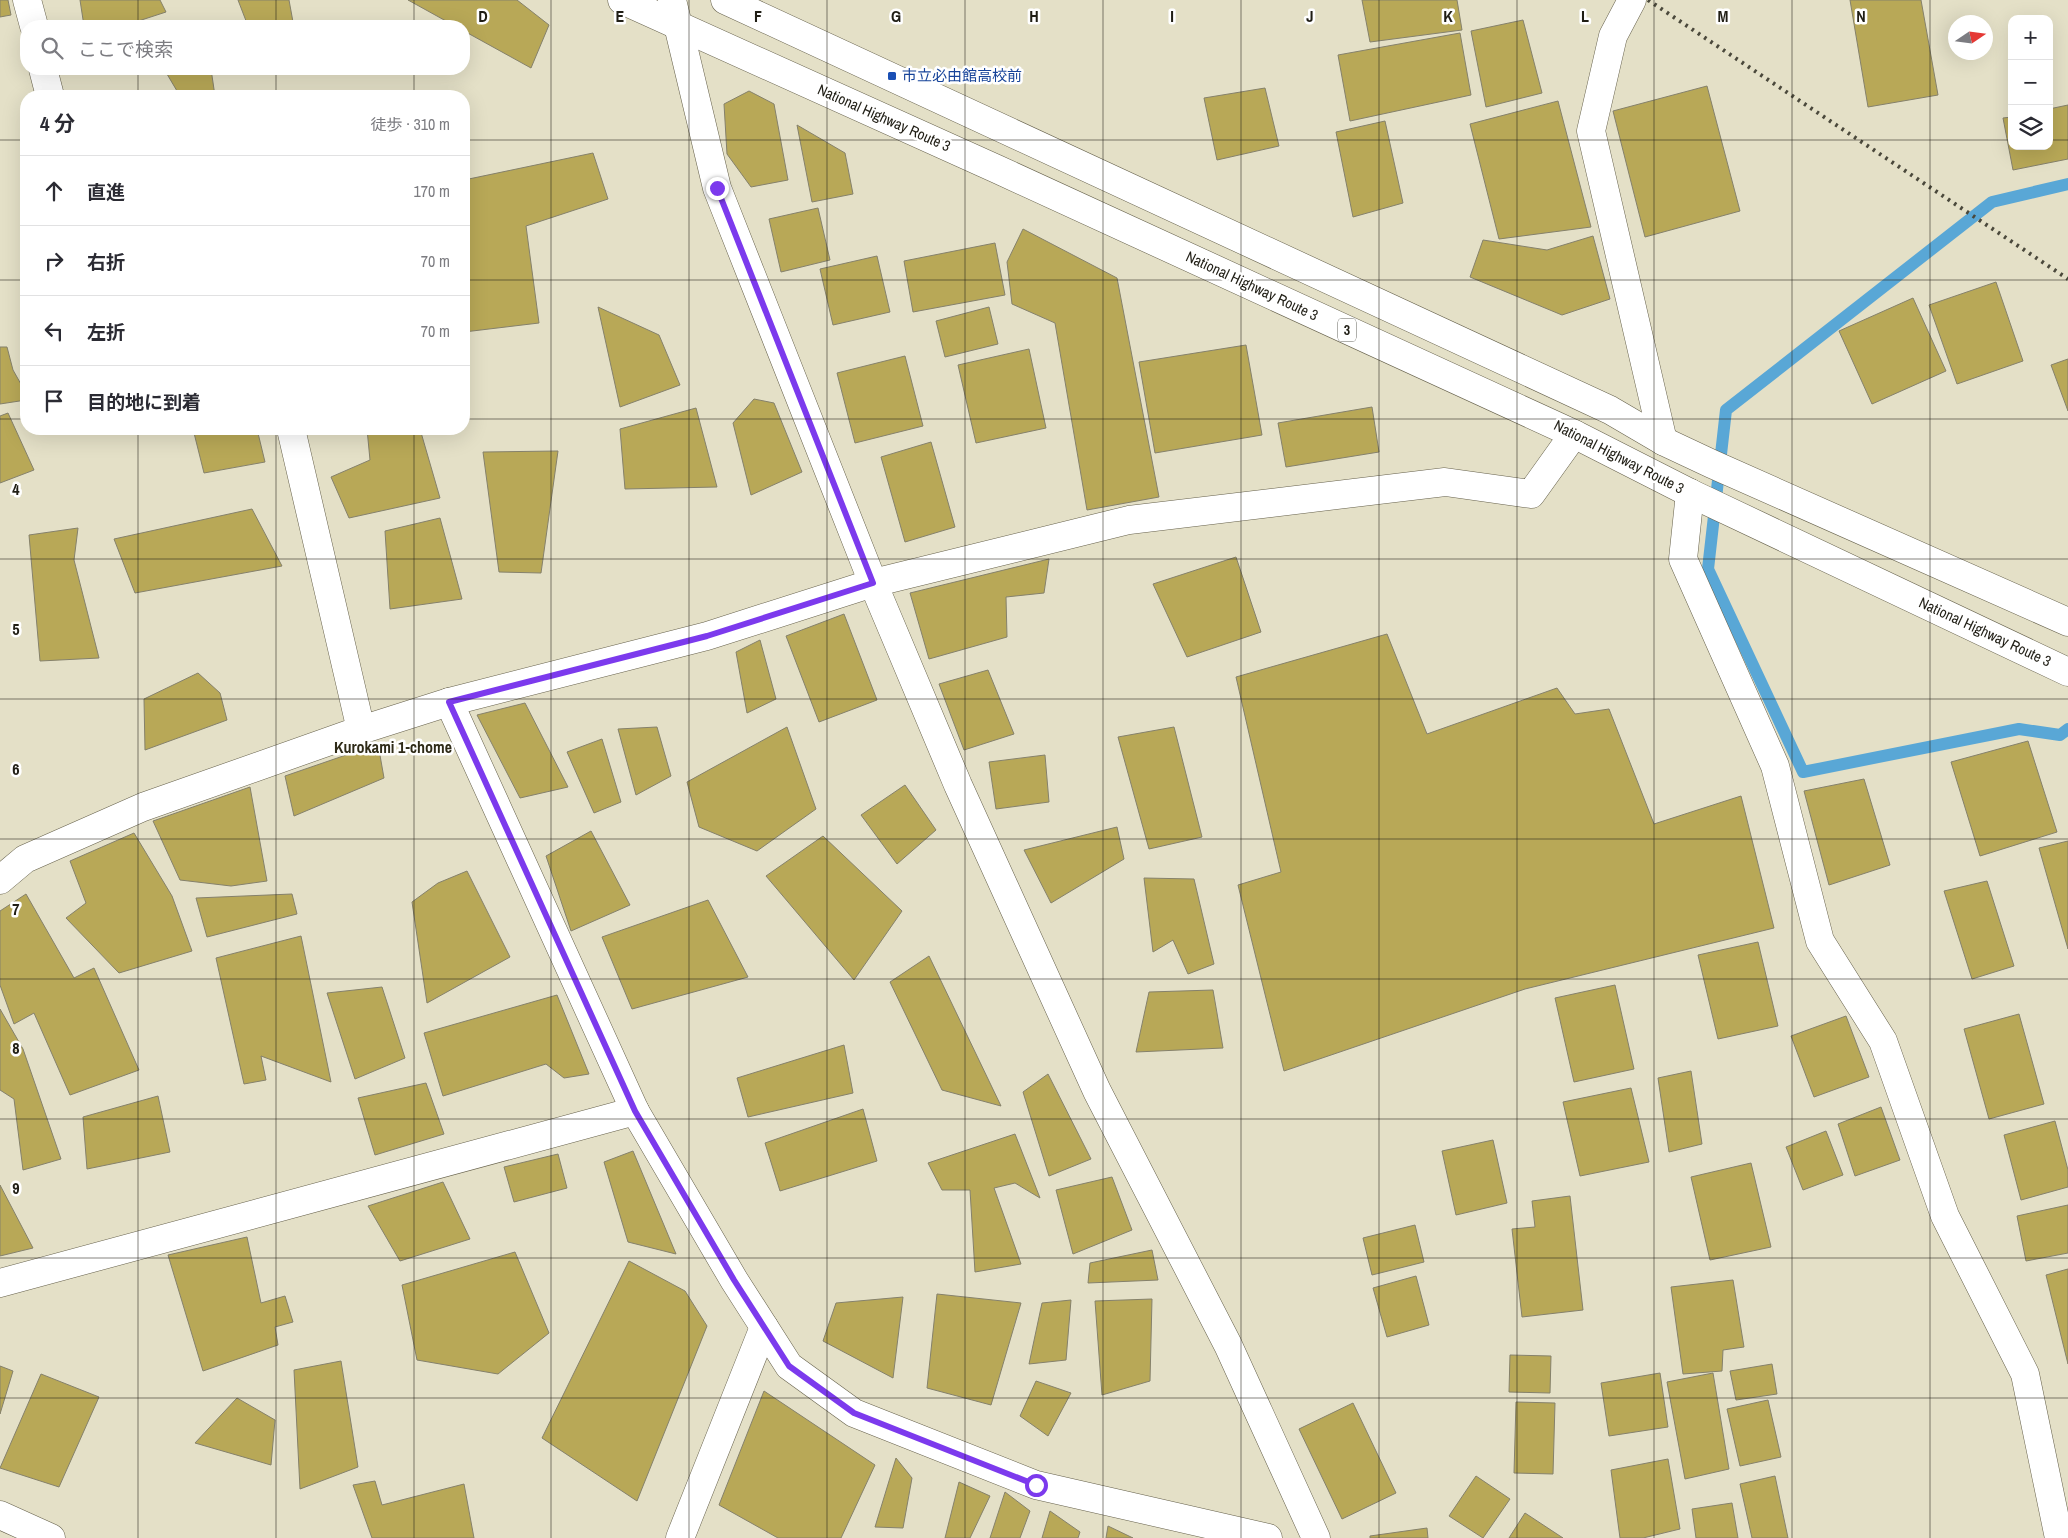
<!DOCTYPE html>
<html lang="ja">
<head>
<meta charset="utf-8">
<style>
	body { margin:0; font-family:"Archivo Narrow","Noto Sans JP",sans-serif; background:#f2f2f3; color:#2b2b33 }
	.controls { position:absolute; right:15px; top:15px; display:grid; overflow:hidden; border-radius:10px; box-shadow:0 5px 20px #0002 }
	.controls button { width:45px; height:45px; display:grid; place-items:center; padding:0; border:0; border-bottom:1px solid #e1e1e2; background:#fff; color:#2b2b33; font:25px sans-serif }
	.compass { position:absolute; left:1948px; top:15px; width:45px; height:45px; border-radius:50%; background:#fff; box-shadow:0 5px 20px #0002; rotate:77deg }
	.stop { position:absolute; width:15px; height:15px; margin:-11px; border:4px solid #7c3aed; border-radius:50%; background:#fff }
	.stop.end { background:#7c3aed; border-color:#fff; box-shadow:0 1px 5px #0008 }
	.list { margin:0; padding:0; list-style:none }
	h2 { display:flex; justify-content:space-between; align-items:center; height:65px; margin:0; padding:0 20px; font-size:21px }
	h2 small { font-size:16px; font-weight:400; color:#7c7c81 }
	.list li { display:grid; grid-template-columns:32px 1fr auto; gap:15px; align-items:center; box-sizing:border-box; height:70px; padding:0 20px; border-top:1px solid #e1e1e2 }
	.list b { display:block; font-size:19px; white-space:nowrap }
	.list em { font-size:16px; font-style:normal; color:#7c7c81 }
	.icon { flex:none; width:28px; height:28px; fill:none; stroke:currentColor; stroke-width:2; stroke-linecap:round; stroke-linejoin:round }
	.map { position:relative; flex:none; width:2068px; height:1538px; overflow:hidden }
	.search { position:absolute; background:#fff; box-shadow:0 5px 20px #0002; left:20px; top:20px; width:450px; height:55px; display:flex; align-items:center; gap:12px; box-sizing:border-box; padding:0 18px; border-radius:20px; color:#7c7c81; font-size:19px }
	.panel { position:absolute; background:#fff; box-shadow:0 5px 20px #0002; left:20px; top:90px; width:450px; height:345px; border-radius:20px }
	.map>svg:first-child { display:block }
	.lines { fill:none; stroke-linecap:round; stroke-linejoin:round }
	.stream { stroke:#59a7d6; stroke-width:12 }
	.building { fill:#b8a857; stroke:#85816b }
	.minor-casing { stroke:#66614c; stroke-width:29 }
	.primary-casing { stroke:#66614c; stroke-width:29 }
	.trunk-casing { stroke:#66614c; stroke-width:29 }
	.minor { stroke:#fff; stroke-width:28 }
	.primary { stroke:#fff; stroke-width:28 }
	.trunk { stroke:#fff; stroke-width:28 }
	.rail { stroke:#4a483b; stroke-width:4; stroke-dasharray:2.5 5; stroke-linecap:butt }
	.route { stroke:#7c3aed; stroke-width:6 }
	.grid { fill:none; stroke:#201e15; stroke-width:1; stroke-opacity:0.55 }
	.transit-dot { fill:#1a4fb4; stroke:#fff; stroke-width:2 }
	.labels { text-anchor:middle; stroke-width:5; stroke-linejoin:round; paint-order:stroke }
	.shield { fill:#fff; stroke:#63625b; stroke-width:1 }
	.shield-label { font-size:14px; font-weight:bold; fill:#201e15 }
	.transit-label { font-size:15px; fill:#164399; stroke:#fff; text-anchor:start }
	.street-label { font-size:15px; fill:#201e15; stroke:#fff }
	.neighbourhood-label { font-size:16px; font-weight:bold; fill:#2f2b18; stroke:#fff }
	.grid-label { font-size:16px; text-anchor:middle; font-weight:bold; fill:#201e15; stroke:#fff; stroke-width:5; stroke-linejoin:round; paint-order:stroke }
</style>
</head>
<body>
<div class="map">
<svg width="2068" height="1538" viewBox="0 0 2068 1538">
	<rect width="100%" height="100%" fill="#e4e0c7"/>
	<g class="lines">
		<!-- stream -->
		<path class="stream" d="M2068,184L1992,202L1726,410L1708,569L1803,772L2019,729L2060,735L2068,729"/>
	</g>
	<!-- building -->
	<g class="building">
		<path d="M0,0H8L11,15L0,17Z"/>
		<path d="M80,0H160L166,12L123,26H84Z"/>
		<path d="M238,0H289L293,22L286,26H248Z"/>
		<path d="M408,0H517L549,25L531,68L464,31V26H455Z"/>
		<path d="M1362,0H1457L1462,30L1370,42Z"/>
		<path d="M1850,0H1921L1938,95L1868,107Z"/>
		<path d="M1523,20L1542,93L1486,107L1471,31Z"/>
		<path d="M1460,33L1471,95L1350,121L1338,55Z"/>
		<path d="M164,69H211L215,96H180Z"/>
		<path d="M1707,86L1740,211L1645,237L1613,111Z"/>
		<path d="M1265,88L1279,146L1217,160L1204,98Z"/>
		<path d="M749,91L774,104L788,180L751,187L727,154L724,104Z"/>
		<path d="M1558,101L1591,227L1499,239L1470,124Z"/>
		<path d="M2068,105V159L2013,170L2003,118L2012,117V146H2049V109Z"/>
		<path d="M1385,121L1403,203L1353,217L1336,132Z"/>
		<path d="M797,125L845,153L853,194L812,202Z"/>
		<path d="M593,153L608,199L526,226L539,323L464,332V249L468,245L464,214V180Z"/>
		<path d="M818,208L830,260L781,272L769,219Z"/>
		<path d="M1023,229L1117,278L1159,497L1087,510L1055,323L1012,304L1007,262Z"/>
		<path d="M1593,236L1610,299L1562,315L1470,277L1483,240L1547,250Z"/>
		<path d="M995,243L1005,295L913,312L904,261Z"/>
		<path d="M877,256L890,312L833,325L820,269Z"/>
		<path d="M1996,282L2023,361L1957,384L1929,305Z"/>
		<path d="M1913,298L1946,371L1872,404L1839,331Z"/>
		<path d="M598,307L659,335L680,385L620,407Z"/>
		<path d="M989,307L998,344L945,357L936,321Z"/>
		<path d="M1246,345L1262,435L1155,453L1139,362Z"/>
		<path d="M0,347H7L13,370L26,393V400L0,404Z"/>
		<path d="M1029,349L1046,428L976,443L958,365Z"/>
		<path d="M905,356L923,426L855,443L837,373Z"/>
		<path d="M2068,359V411L2051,365Z"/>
		<path d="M754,399L774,403L802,472L751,495L733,423Z"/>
		<path d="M1372,407L1379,452L1286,467L1278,423Z"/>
		<path d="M696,408L717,487L625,489L620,429Z"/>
		<path d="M8,413L34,470L0,483V416Z"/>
		<path d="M193,429H257L265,462L204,473Z"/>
		<path d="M367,429H420L440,498L349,518L331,477L370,460Z"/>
		<path d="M931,442L955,527L905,542L881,457Z"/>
		<path d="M558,451L541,573L499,572L483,452Z"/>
		<path d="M252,509L282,566L135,593L114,539Z"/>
		<path d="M440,518L462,599L390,609L385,531Z"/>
		<path d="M78,528L74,560L99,658L40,661L29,535Z"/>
		<path d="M1236,557L1261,632L1187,657L1153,584Z"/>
		<path d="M1049,559L1044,593L1006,597L1007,637L929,659L910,593Z"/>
		<path d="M844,614L877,700L819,722L786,636Z"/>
		<path d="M1387,634L1427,734L1557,688L1575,714L1609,709L1654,824L1741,796L1774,928L1525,989L1284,1071L1238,885L1281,872L1236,677Z"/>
		<path d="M760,640L776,699L747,713L736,652Z"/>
		<path d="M988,670L1014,734L964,750L939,684Z"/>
		<path d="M198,673L220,693L227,720L145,750L144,699Z"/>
		<path d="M525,703L568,787L520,798L477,715Z"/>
		<path d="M657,727L671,776L636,795L618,729Z"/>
		<path d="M787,727L816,809L757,851L699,827L687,782Z"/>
		<path d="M1174,727L1202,837L1149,849L1118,737Z"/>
		<path d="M602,739L621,802L594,813L567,752Z"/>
		<path d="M2028,741L2057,832L1980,856L1951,762Z"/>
		<path d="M378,744L384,778L294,816L285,776Z"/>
		<path d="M1045,755L1049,802L996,809L989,762Z"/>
		<path d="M1864,779L1890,865L1829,885L1804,791Z"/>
		<path d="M905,785L936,830L897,864L861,815Z"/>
		<path d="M250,787L267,881L231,886L180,880L153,821Z"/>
		<path d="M1117,827L1124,859L1051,903L1024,850Z"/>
		<path d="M591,831L630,905L571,931L546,856Z"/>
		<path d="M134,833L172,896L192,951L119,973L66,918L86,903L70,861Z"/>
		<path d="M823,836L902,911L854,980L766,876Z"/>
		<path d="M2068,841V949L2039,848Z"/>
		<path d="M467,871L510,957L427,1003L412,902L438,883Z"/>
		<path d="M1144,878L1194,879L1214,964L1188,974L1173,940L1153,952Z"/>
		<path d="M1987,881L2014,966L1972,979L1944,891Z"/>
		<path d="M26,894L74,978L94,968L139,1070L70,1095L34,1013L14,1024L0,985V911Z"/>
		<path d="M292,894L297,914L207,937L196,898Z"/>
		<path d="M708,900L748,977L632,1009L602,937Z"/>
		<path d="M301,936L331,1082L261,1056L266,1080L244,1084L216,958Z"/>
		<path d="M1758,942L1778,1026L1718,1039L1698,955Z"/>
		<path d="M929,956L1001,1106L942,1090L890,982Z"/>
		<path d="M1615,985L1634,1069L1574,1082L1555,998Z"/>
		<path d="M382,987L405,1058L355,1079L327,993Z"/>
		<path d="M1213,990L1223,1048L1136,1052L1149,992Z"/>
		<path d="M557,995L589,1074L564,1078L546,1064L443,1096L424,1033Z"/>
		<path d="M0,1009L23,1049L61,1159L23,1170L14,1099L0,1090Z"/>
		<path d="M2019,1014L2044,1104L1989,1119L1964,1029Z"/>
		<path d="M1846,1016L1869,1077L1814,1097L1791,1036Z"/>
		<path d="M844,1045L853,1093L748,1117L737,1078Z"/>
		<path d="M1691,1071L1702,1144L1669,1152L1658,1078Z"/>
		<path d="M1048,1074L1091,1159L1049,1176L1023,1092Z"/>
		<path d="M426,1083L444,1134L375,1155L358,1098Z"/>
		<path d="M1631,1088L1649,1162L1580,1176L1563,1102Z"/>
		<path d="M158,1096L170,1152L87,1169L83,1117Z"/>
		<path d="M1881,1107L1900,1160L1855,1176L1838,1124Z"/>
		<path d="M863,1109L877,1161L780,1191L765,1143Z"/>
		<path d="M2055,1121L2068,1170V1187L2021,1200L2004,1135Z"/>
		<path d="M1826,1131L1843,1175L1803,1190L1786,1147Z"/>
		<path d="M1015,1134L1040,1198L1015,1183L994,1188L1021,1264L975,1272L970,1190H942L928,1163Z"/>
		<path d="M1493,1140L1507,1203L1456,1215L1442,1151Z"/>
		<path d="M633,1151L676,1254L628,1242L604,1162Z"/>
		<path d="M558,1154L567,1188L514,1202L504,1167Z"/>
		<path d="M1751,1163L1771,1247L1710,1260L1691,1177Z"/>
		<path d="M1112,1177L1132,1230L1073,1254L1056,1190Z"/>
		<path d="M443,1182L470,1239L400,1261L368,1206Z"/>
		<path d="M0,1185L33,1248L0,1256Z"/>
		<path d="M1570,1196L1583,1310L1522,1317L1512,1229L1535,1227L1532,1201Z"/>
		<path d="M2068,1205V1253L2026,1261L2017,1216Z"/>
		<path d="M1415,1225L1424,1262L1372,1275L1363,1238Z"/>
		<path d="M247,1237L261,1303L285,1296L293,1322L275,1327L278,1345L203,1371L168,1255Z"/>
		<path d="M1152,1250L1158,1280L1088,1283L1090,1263Z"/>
		<path d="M515,1252L549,1333L498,1374L417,1360L402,1285Z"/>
		<path d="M629,1261L685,1291L707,1326L637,1501L542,1438Z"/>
		<path d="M2068,1269V1364L2046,1275Z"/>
		<path d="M1416,1276L1429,1325L1387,1337L1373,1288Z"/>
		<path d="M1733,1280L1744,1347L1723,1350L1722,1371L1683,1374L1671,1287Z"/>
		<path d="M937,1294L1021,1303L991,1405L927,1388Z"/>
		<path d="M903,1297L893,1378L823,1341L836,1303Z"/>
		<path d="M1152,1299L1150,1381L1102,1395L1095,1301Z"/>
		<path d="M1071,1300L1066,1360L1029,1364L1042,1303Z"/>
		<path d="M1510,1355L1551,1356L1550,1393L1509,1392Z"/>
		<path d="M341,1361L358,1467L300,1489L294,1370Z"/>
		<path d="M1772,1364L1777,1394L1736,1400L1730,1371Z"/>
		<path d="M0,1366L13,1371L0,1414Z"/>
		<path d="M1660,1373L1668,1427L1609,1436L1601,1383Z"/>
		<path d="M1713,1373L1729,1469L1685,1479L1667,1382Z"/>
		<path d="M41,1374L99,1397L59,1487L0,1468Z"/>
		<path d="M1036,1381L1071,1393L1048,1436L1020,1416Z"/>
		<path d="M764,1391L875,1465L841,1538H778L719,1505Z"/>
		<path d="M237,1398L275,1420L271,1465L195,1443Z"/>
		<path d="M1768,1400L1781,1457L1740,1466L1727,1409Z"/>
		<path d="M1516,1402L1555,1403L1553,1474L1514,1473Z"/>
		<path d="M1353,1403L1396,1493L1342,1519L1299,1429Z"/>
		<path d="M896,1458L912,1478L903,1528L875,1527Z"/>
		<path d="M1668,1459L1680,1529L1643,1538H1620L1611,1470Z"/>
		<path d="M1476,1476L1510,1499L1483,1538L1449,1516Z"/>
		<path d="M1775,1476L1788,1538H1752L1740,1484Z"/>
		<path d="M375,1481L382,1505L464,1484L474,1538H372L353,1485Z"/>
		<path d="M959,1482L990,1496L970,1538H945Z"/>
		<path d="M1005,1492L1030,1511L1020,1538H990Z"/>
		<path d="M1732,1503L1738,1538H1696L1692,1509Z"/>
		<path d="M1050,1511L1080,1532L1078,1538H1042Z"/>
		<path d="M1525,1513L1563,1538H1509Z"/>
		<path d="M1108,1526L1133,1538H1106Z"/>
		<path d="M1427,1528L1428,1538H1370V1536Z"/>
	</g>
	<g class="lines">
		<defs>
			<g id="minor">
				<path d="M27,0L34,26"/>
				<path d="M672,0L717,188L873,583L958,785L1097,1091L1228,1345L1316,1538"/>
				<path d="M1632,0L1613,36L1591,131L1663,441"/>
				<path d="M43,69L50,96"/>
				<path d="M291,429L361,730"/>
				<path d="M1690,493L1683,559L1775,766L1820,941L1883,1041L1945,1216L2025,1374L2059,1538"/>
				<path d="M449,702L635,1111L734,1280L789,1366L854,1413L1036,1485L1268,1538"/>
				<path d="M0,880L25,859L143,807L361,730L449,702L707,636L873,583L1129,520L1445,482L1531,494L1574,434"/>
				<path d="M0,1283L635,1111"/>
				<path d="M680,1538L764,1327"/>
			</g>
			<path id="primary" d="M0,1515L51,1538"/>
			<g id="trunk">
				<path d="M622,0L999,170L1574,434L1690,493L2068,672"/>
				<path d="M725,0L1610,410L1663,441L1712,464L2068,622"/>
			</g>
		</defs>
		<!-- minor casing -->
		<use href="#minor" class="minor-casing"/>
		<!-- primary casing -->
		<use href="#primary" class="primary-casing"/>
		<!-- trunk casing -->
		<use href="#trunk" class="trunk-casing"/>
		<!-- minor -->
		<use href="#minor" class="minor"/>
		<!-- primary -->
		<use href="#primary" class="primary"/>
		<!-- trunk -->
		<use href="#trunk" class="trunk"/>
		<!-- rail -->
		<path class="rail" d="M1648,0L2068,279"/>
	</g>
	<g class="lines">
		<!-- route -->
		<path class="route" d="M717,188L873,583L707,636L449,702L635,1111L734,1280L789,1366L854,1413L1036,1485"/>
	</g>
	<!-- grid -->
	<path class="grid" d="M138,0V26M276,0V26M414,0V26M551,0V1538M689,0V1538M827,0V1538M965,0V1538M1103,0V1538M1241,0V1538M1379,0V1538M1517,0V1538M1654,0V1538M1792,0V1538M1930,0V1538M138,69V96M276,69V96M414,69V96M0,140H26M464,140H2012M2049,140H2068M0,280H26M464,280H2068M0,419H26M464,419H2068M138,429V1538M276,429V1538M414,429V1538M0,559H2068M0,699H2068M0,839H2068M0,979H2068M0,1119H2068M0,1258H2068M0,1398H2068"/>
	<!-- markers -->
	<rect class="transit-dot" x="887" y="71" width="10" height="10" rx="2.5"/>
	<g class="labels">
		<!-- shield labels -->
		<rect class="shield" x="1338" y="318.5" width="18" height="23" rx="4"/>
		<g class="shield-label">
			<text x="1347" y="335">3</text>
		</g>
		<!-- transit labels -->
		<g class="transit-label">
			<text x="902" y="81">市立必由館高校前</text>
		</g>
		<!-- street labels -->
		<g class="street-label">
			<text transform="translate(884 118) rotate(24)" y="5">National Highway Route 3</text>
			<text transform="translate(1252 286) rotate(25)" y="5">National Highway Route 3</text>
			<text transform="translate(1619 457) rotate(27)" y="5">National Highway Route 3</text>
			<text transform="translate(1985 632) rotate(25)" y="5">National Highway Route 3</text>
		</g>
		<!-- neighbourhood labels -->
		<g class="neighbourhood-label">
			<text x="393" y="753">Kurokami 1-chome</text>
		</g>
	</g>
	<g class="grid-label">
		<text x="483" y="22">D</text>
		<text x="620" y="22">E</text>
		<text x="758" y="22">F</text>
		<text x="896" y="22">G</text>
		<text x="1034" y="22">H</text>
		<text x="1172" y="22">I</text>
		<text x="1310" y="22">J</text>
		<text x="1448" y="22">K</text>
		<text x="1585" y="22">L</text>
		<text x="1723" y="22">M</text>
		<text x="1861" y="22">N</text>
		<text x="16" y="495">4</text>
		<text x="16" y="635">5</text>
		<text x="16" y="775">6</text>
		<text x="16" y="915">7</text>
		<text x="16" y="1054">8</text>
		<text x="16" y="1194">9</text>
	</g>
</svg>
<div class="controls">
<button>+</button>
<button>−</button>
<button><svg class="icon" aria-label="layers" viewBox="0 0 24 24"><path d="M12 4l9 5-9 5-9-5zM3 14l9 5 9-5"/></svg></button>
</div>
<svg class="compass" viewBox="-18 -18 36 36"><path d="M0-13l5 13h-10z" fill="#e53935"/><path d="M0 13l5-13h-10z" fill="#7c7c81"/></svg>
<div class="stop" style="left:1036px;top:1485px"></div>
<div class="stop end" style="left:717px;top:188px"></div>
<div class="search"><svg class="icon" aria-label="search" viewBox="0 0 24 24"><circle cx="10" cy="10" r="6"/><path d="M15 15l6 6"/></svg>ここで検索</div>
<section class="panel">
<h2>4 分<small>徒歩 · 310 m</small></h2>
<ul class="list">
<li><svg class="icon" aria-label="ahead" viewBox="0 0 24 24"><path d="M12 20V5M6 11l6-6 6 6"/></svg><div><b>直進</b></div><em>170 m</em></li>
<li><svg class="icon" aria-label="right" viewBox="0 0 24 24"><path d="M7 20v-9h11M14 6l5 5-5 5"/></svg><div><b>右折</b></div><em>70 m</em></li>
<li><svg class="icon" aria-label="left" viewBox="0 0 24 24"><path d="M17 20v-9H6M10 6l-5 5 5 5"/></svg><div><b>左折</b></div><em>70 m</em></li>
<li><svg class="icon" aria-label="arrive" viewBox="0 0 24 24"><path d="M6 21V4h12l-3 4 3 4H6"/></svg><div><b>目的地に到着</b></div></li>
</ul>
</section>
</div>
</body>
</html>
